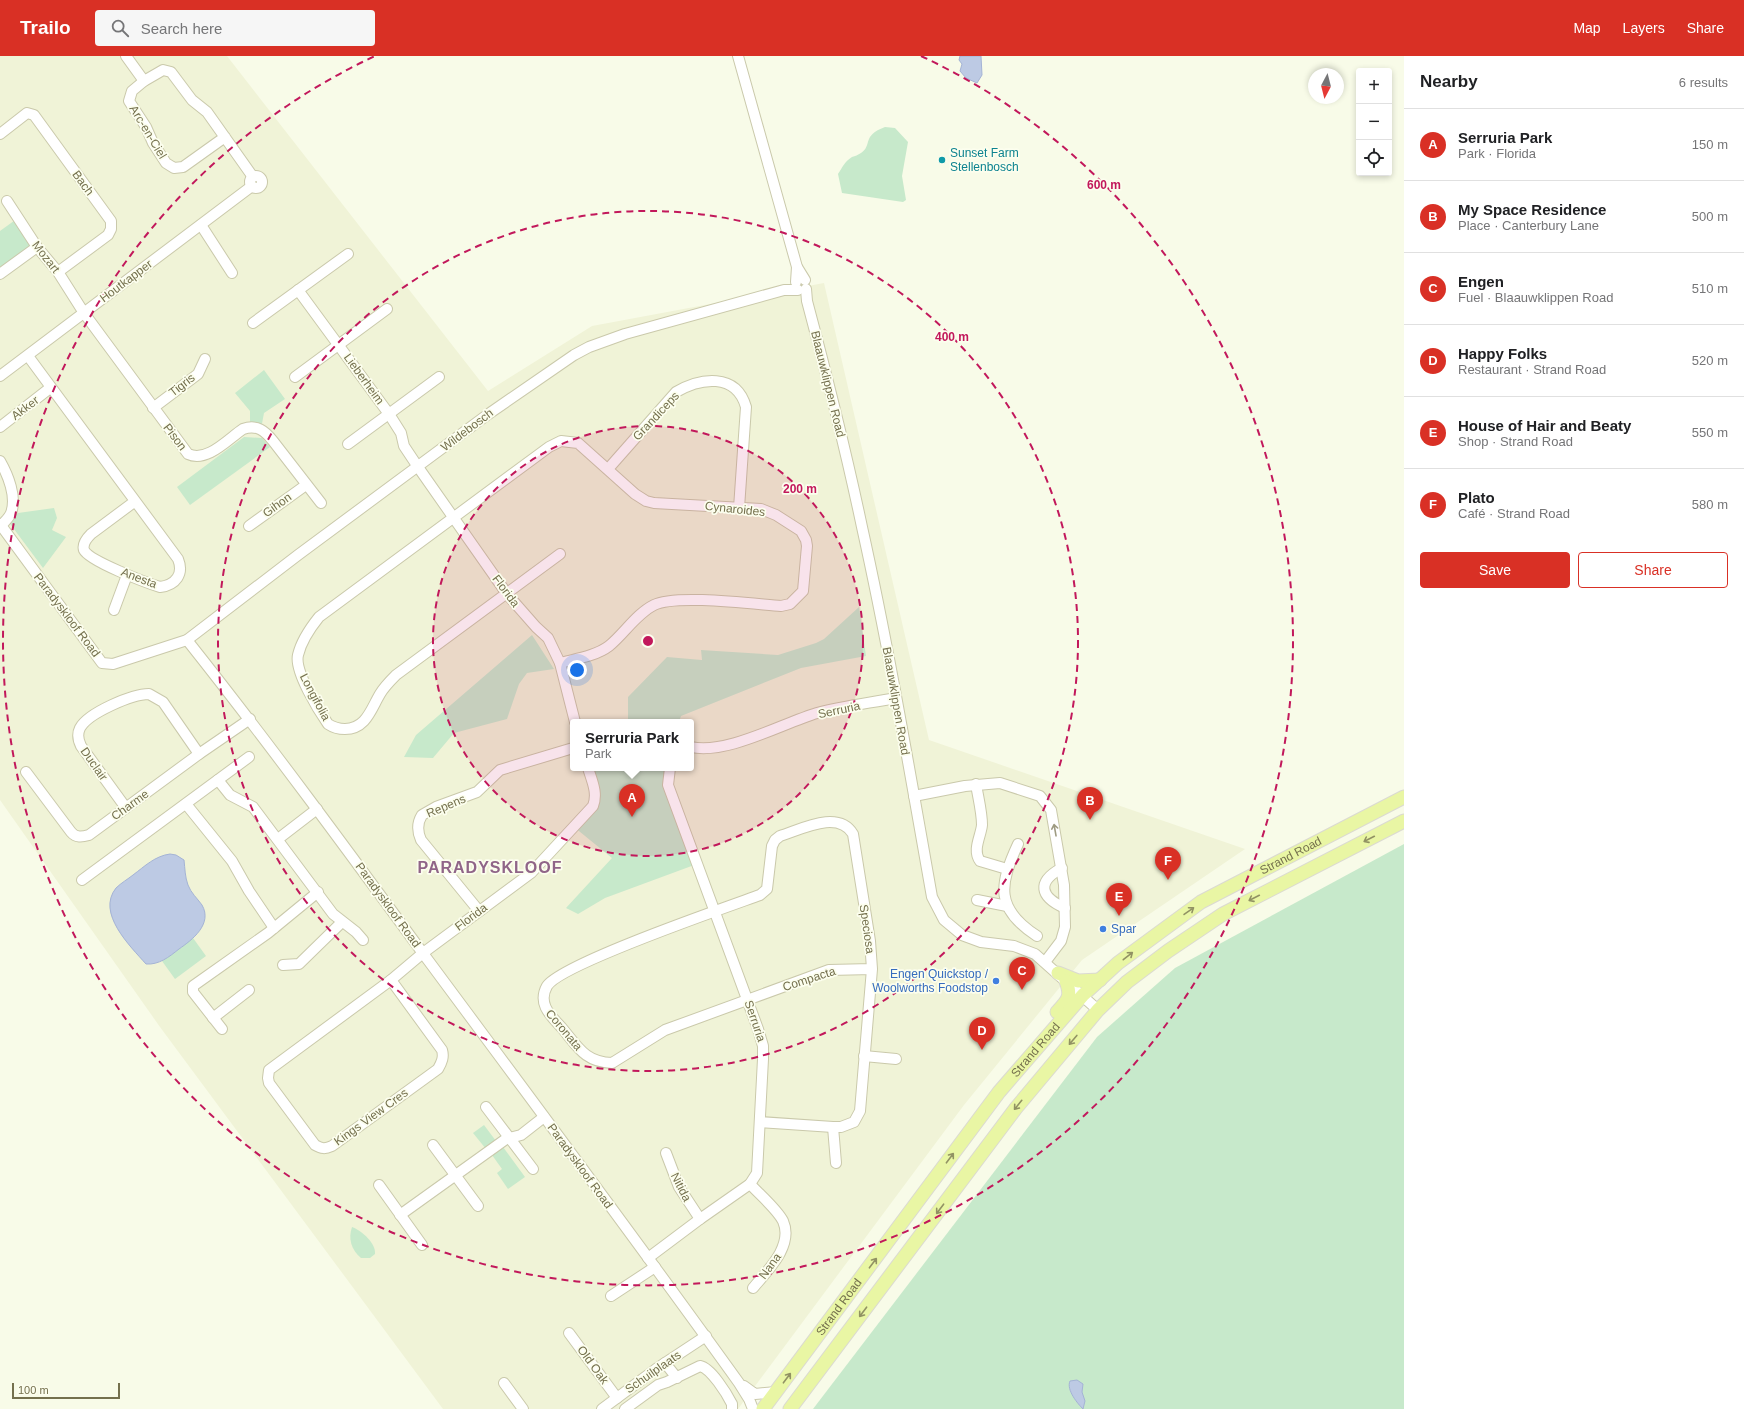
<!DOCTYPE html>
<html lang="en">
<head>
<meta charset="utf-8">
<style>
	body { margin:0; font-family:Helvetica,sans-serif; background:#f6f6f6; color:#202124 }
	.controls { position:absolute; right:12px; top:12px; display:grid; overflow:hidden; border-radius:4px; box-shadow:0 2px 6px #0003 }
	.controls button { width:36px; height:36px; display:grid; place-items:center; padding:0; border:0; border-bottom:1px solid #e0e0e0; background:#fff; color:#202124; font:20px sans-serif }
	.compass { position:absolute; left:1308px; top:12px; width:36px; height:36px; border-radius:50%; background:#fff; box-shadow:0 2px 6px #0003; rotate:187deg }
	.scale { position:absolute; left:12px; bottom:10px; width:108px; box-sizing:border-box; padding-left:4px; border:2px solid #74704d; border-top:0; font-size:11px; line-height:14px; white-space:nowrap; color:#74704d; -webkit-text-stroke:3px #fcfeee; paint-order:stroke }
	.you { position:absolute; left:577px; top:614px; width:14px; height:14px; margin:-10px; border:3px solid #fff; border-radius:50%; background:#1a73e8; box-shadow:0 0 0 6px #1a73e833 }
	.badge { display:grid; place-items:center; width:26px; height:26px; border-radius:50%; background:#d93025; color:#fff; font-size:13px; font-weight:700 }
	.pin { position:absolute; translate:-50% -33px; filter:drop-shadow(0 1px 2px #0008) }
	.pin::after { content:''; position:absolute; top:21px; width:14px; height:12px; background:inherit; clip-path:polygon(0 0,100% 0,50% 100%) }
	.popup { position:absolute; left:570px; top:663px; width:124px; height:52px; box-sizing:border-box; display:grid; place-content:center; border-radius:4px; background:#fff; filter:drop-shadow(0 1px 3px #0005); font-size:13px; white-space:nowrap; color:#757577 }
	.popup b { font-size:15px; color:#202124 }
	.popup::after { content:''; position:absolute; left:50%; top:100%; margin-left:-8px; border:8px solid transparent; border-top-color:#fff }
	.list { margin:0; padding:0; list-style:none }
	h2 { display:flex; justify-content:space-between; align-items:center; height:52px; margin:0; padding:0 16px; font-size:17px }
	h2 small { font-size:13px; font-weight:400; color:#757577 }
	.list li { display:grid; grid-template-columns:26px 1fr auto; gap:12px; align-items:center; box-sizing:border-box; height:72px; padding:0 16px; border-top:1px solid #e0e0e0 }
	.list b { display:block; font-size:15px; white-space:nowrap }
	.list p { margin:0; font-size:13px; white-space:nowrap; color:#757577 }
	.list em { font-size:13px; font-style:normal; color:#757577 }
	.actions { display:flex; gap:8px; padding:12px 16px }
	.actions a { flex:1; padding:9px 0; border:1px solid #d93025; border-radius:4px; text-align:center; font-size:14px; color:#d93025 }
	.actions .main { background:#d93025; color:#fff }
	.icon { flex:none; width:22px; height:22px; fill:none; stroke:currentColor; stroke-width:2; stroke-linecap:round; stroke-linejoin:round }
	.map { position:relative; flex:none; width:1404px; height:1353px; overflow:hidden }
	header { display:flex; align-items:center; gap:24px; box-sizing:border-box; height:56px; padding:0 20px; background:#d93025; color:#fff }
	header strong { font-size:19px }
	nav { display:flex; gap:22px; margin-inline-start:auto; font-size:14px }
	.search { width:280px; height:36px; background:#f6f6f6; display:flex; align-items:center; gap:10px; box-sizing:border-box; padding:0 14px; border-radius:4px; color:#757577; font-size:15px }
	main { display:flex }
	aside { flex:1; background:#fff }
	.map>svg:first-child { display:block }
	.residential { fill:#f0f3d7; fill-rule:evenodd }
	.green { fill:#c7e9cb }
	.water { fill:#bdcae4; stroke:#a4b3d5 }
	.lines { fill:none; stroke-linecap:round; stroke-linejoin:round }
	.minor-casing { stroke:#cac9ab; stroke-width:12 }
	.major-casing { stroke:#dbdad1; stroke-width:15 }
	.minor { stroke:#fff; stroke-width:10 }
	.major { stroke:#e9f6a4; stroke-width:13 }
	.oneway { stroke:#9e9b82 }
	.oneway2 { stroke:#919263 }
	.ring { fill:none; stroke:#c2185b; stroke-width:2; stroke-dasharray:7 5 }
	.culture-dot { fill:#0f9aa8; stroke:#fcfeee; stroke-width:1.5 }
	.shop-dot { fill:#3f7fe0; stroke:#fcfeee; stroke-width:1.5 }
	.labels { text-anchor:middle; stroke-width:3.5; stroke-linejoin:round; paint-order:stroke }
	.street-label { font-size:12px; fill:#74704d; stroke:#fcfeee }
	.culture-label { font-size:12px; fill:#0d838f; stroke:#fcfeee; text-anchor:start }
	.shop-label { font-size:12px; fill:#366cbe; stroke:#fcfeee; text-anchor:start }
	.district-label { font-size:16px; font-weight:bold; letter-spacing:1px; fill:#906588; stroke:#fcfeee }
	.centre { fill:#c2185b; stroke:#fcfeee; stroke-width:2 }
	.ring-label { font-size:12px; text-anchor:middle; font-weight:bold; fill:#c2185b; stroke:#fcfeee; stroke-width:3.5; stroke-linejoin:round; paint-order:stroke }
</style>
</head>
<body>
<header>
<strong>Trailo</strong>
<div class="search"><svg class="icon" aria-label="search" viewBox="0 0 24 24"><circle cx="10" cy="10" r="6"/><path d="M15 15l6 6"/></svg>Search here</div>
<nav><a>Map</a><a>Layers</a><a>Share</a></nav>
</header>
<main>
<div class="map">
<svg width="1404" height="1353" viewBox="0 0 1404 1353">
	<rect width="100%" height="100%" fill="#f8fbe8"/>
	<!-- residential -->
	<path class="residential" d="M0,0H227L488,335L592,270L824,227L929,684L1245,793L1082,904L964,1049L738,1353H443L160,971L0,744ZM573,666H691V712H573Z"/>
	<!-- green -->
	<g class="green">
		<path d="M885,71L895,72L908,86L902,120L906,144L903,146L842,137L838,118C842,112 845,105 852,101C855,100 858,99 861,97C873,89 861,80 885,71Z"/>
		<path d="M18,162L37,191L0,218V175Z"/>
		<path d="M264,314L285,343L264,357L261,373L250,371V355L235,337Z"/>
		<path d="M244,381L262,382L270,391L190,449L177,431Z"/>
		<path d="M54,452L57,462L52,474L66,481L43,512L8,465L18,457Z"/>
		<path d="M859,551L866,600L801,612L681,660L679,666H628V641L667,601L702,604L701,594L778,599L816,587L824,583Z"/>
		<path d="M532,579L554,613L527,617L519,628L507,663L454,677L433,702L404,701L416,679Z"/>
		<path d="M588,712H670L668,720L697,808L605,842L578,858L566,852L612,802L574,771L593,750Z"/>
		<path d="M1404,788V1353H813L1097,981L1175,912Z"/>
		<path d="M193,882L206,900L175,923L162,905Z"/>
		<path d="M484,1069L496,1085L486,1093L473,1077Z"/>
		<path d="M503,1091L525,1121L508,1133L497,1117L502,1113L492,1099Z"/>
		<path d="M352,1171C362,1175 376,1187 375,1198L370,1202H361C351,1194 348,1182 352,1171Z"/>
	</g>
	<!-- water -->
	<g class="water">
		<path d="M960,0H981L982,19L977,27L966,22L960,15L962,8L959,4Z"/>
		<path d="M170,798L176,799L184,804C185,813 185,821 188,829C191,837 197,842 202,849C213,868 192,884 179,893C169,901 159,909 146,908C130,890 96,857 116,832C121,827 128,823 133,819C145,810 155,800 170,798Z"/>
		<path d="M1077,1324L1083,1328L1082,1336L1085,1345L1083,1353C1078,1348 1066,1334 1070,1325Z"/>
	</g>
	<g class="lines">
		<defs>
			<g id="minor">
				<path d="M126,0L144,25"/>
				<path d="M738,0L797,211L805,224"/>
				<path d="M0,78L27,57L34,59L111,165V173L108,179L58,216"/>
				<path d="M225,81L183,111L174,112L166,107L153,87L146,71L129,45L132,35L144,25L163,14L171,16L192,44L207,56L253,121"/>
				<circle cx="256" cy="126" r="6"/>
				<path d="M7,145L37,191L58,216L84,257L188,398C207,407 228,383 243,373C257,368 265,375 273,385L321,447"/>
				<path d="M201,169L232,217"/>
				<path d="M0,218L37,191"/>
				<path d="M796,226L797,211"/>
				<path d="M806,233L807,245C827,320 846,395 862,471C889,593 910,717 932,841L944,864L962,879L981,886L1014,890L1035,898L1098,954"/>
				<path d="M298,234L389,358L401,377L404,390L418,411L507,538L536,571L548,582L560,607L575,666"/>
				<path d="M253,267L348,198"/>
				<path d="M28,300L178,503C184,518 176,529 160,531C147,527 89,505 84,494C82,488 87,482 91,478L134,446"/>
				<path d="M0,320L252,130"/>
				<path d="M295,321L387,253"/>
				<path d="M153,352L198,318L205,303"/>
				<path d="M0,371L50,332"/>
				<path d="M348,388L439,321"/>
				<path d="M0,405C8,419 17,441 11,457C9,462 4,466 1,470"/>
				<path d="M608,413L676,336C700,322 736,316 746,351L739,452"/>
				<path d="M0,468L102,607L113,608L187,584L298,499L487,359L574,299L589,291L625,278L784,234H798"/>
				<path d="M249,470L306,429"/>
				<path d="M560,498L396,619C390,625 384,631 380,638C371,653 366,673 345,673C338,673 334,672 328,668C319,655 294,615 298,599C301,586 311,571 319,561L549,391L561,385L578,387L635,438L646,445L654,447L761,453L776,459L801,475L806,484L807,490L803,535L790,548L781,550C754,548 675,538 654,549C636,558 624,578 609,590C596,600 575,603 560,607"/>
				<path d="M114,554L127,519"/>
				<path d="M187,584C268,686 345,791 422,896C528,1039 635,1182 739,1327L749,1343L753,1353"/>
				<path d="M691,691C726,699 781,668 817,657C843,650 870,647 896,642"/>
				<path d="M26,716L71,776C76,782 82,781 89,779L199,698L250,663"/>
				<path d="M218,724L230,739L253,751L333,858L356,876L363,884"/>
				<path d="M976,728C978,741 982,756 982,769C981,780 972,794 980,805L1007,813"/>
				<path d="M914,740L965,730L1000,727L1040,740L1051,754L1064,829L1065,871L1061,885L1045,906"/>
				<path d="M186,748L232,805L249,835L274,872"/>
				<path d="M126,752L81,690C78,684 77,678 80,672C88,657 132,638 149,638L163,646L199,698"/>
				<path d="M278,783L317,753"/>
				<path d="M1018,788C999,829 995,853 1037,880"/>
				<path d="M1062,812C1036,826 1040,841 1065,852"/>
				<path d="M82,824L249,701"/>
				<path d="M977,844L1007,850"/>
				<path d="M479,855L421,784C417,775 417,767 422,759L436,751L477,736L500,714L573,692"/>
				<path d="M283,909L299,908L342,866"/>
				<path d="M391,924L442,994C444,1001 442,1006 438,1013L332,1090C325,1093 322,1093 315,1089L269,1027L268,1022L269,1014Z"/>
				<path d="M391,924L423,897L531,817L593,750C598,737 592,725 588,712"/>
				<path d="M213,962L249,934"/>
				<path d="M222,973L193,936V930L268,877L318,836"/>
				<path d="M864,1000L896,1003"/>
				<path d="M486,1051L533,1113"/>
				<path d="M760,1066L833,1071H841L854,1066L860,1055L872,913L870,885L853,778C838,753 800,774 780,780L775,784L772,790L767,833L760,839C727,851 561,908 547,930C537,948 551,960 562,972C578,991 585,1006 612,1007L665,974L829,914L872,913"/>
				<path d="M833,1071L836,1107"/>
				<path d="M433,1089L478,1150"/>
				<path d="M666,1097L679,1131L700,1163"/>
				<path d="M750,1128C759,1138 777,1153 783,1165C794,1190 767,1215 753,1232"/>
				<path d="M379,1129L422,1189"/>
				<path d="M400,1159L506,1083L521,1079L544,1061"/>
				<path d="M648,1202L700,1163L750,1128L757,1117L763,1003V990L758,973L668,729L670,712"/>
				<path d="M611,1240L655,1211"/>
				<path d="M569,1277L617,1342"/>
				<path d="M665,1307L677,1322"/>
				<path d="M504,1327L523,1353"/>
				<path d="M744,1330L755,1338L776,1336"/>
				<path d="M602,1353L656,1313L706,1280"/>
				<path d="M625,1353L658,1329L667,1326L700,1310C711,1312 727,1338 732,1348V1353"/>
			</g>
			<g id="major">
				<path d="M1058,917L1078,925L1100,924"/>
				<path d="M1057,956C1068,944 1072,941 1066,925"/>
				<path id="s1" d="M763,1353L999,1036L1083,939L1118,907L1201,846L1404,741"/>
				<path d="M790,1353L1016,1052L1098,954L1127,926L1168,895L1223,858L1404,765"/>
			</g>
		</defs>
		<!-- minor casing -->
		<use href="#minor" class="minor-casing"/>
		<!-- major casing -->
		<use href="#major" class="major-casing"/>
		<!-- minor -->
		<use href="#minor" class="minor"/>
		<!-- major -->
		<use href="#major" class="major"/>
	</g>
	<!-- one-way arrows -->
	<defs><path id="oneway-shaft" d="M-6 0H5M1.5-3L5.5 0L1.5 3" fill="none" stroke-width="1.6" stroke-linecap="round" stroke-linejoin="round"/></defs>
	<use class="oneway" href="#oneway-shaft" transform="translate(1055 774) rotate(-100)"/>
	<g class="oneway2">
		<use href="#oneway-shaft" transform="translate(1369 783) rotate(153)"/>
		<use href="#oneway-shaft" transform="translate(1254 842) rotate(153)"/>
		<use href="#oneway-shaft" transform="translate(1189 855) rotate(-35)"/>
		<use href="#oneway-shaft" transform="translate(1128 900) rotate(-38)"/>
		<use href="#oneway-shaft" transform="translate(1073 984) rotate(130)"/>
		<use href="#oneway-shaft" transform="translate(1018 1049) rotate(129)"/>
		<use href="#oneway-shaft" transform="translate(950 1102) rotate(-53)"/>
		<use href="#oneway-shaft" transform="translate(940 1153) rotate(127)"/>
		<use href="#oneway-shaft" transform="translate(873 1207) rotate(-53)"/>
		<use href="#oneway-shaft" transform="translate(863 1256) rotate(127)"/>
		<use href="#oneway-shaft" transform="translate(787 1322) rotate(-53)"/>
	</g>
	<!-- distance rings -->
	<circle cx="648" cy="585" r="215" fill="#c2185b" fill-opacity=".12"/>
	<g class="ring">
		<circle cx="648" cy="585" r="215"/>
		<circle cx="648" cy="585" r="430"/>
		<path d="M921 0A645 645 0 1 1 375 0"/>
	</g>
	<!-- markers -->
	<circle class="culture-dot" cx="942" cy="104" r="4"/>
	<g class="shop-dot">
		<circle cx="1103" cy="873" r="4"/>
		<circle cx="996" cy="925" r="4"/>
	</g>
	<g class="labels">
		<!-- street labels -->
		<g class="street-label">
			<text transform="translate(148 76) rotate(59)" y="4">Arc-en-Ciel</text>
			<text transform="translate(83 127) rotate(54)" y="4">Bach</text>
			<text transform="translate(46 201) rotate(52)" y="4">Mozart</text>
			<text transform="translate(126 225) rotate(-37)" y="4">Houtkapper</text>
			<text transform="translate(364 323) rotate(54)" y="4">Lieberheim</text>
			<text transform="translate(828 328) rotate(76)" y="4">Blaauwklippen Road</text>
			<text transform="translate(182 329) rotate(-38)" y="4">Tigris</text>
			<text transform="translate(25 352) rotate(-37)" y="4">Akker</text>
			<text transform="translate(656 360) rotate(-47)" y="4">Grandiceps</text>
			<text transform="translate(467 374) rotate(-37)" y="4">Wildebosch</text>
			<text transform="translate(175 381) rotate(53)" y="4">Pison</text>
			<text transform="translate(277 449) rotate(-36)" y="4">Gihon</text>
			<text transform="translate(735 453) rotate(6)" y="4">Cynaroides</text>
			<text transform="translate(139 522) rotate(21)" y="4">Anesta</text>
			<text transform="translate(506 535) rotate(53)" y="4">Florida</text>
			<text transform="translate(67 559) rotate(53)" y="4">Paradyskloof Road</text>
			<text transform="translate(315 641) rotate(62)" y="4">Longifolia</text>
			<text transform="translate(896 645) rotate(80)" y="4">Blaauwklippen Road</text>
			<text transform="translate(839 654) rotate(-12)" y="4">Serruria</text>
			<text transform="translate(94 708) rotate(55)" y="4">Duclair</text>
			<text transform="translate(130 749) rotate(-36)" y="4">Charme</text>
			<text transform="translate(446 750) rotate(-23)" y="4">Repens</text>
			<text dy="4" stroke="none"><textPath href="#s1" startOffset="775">Strand Road</textPath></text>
			<text transform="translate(388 849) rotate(54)" y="4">Paradyskloof Road</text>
			<text transform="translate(471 861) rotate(-37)" y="4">Florida</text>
			<text transform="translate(867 873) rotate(82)" y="4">Speciosa</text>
			<text transform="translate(809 923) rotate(-18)" y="4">Compacta</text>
			<text transform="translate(755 965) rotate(71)" y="4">Serruria</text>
			<text transform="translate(564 974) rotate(50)" y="4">Coronata</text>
			<text dy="4" stroke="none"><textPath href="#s1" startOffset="451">Strand Road</textPath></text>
			<text transform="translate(371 1061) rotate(-36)" y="4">Kings View Cres</text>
			<text transform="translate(580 1110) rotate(54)" y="4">Paradyskloof Road</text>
			<text transform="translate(681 1131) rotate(63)" y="4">Nitida</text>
			<text transform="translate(770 1210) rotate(-54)" y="4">Nana</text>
			<text dy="4" stroke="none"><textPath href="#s1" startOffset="127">Strand Road</textPath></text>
			<text transform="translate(593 1309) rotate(54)" y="4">Old Oak</text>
			<text transform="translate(653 1316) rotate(-35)" y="4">Schuilplaats</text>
		</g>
		<!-- culture labels -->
		<g class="culture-label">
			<text x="950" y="101">Sunset Farm<tspan x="950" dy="14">Stellenbosch</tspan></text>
		</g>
		<!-- shop labels -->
		<g class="shop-label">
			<text x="1111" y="877">Spar</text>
			<text x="988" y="922" text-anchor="end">Engen Quickstop /<tspan x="988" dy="14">Woolworths Foodstop</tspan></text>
		</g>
		<!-- district labels -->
		<g class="district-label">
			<text x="490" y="817">PARADYSKLOOF</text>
		</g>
	</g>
	<circle cx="648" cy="585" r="6" class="centre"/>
	<g class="ring-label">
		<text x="1104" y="133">600 m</text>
		<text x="952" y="285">400 m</text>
		<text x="800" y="437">200 m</text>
	</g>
</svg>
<div class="controls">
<button>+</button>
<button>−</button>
<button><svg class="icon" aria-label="locate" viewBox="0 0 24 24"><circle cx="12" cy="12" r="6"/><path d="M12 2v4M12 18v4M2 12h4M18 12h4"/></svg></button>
</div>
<svg class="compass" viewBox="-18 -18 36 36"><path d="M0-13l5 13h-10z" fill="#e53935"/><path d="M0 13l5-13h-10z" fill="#757577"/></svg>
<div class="scale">100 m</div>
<div class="you"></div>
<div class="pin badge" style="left:632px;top:761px">A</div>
<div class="popup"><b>Serruria Park</b>Park</div>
<div class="pin badge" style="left:1090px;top:764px">B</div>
<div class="pin badge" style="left:1022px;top:934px">C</div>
<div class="pin badge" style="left:982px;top:994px">D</div>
<div class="pin badge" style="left:1119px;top:860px">E</div>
<div class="pin badge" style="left:1168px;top:824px">F</div>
</div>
<aside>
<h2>Nearby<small>6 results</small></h2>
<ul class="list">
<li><span class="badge">A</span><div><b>Serruria Park</b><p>Park · Florida</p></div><em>150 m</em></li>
<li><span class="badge">B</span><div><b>My Space Residence</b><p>Place · Canterbury Lane</p></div><em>500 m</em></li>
<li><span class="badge">C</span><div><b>Engen</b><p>Fuel · Blaauwklippen Road</p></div><em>510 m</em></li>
<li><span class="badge">D</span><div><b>Happy Folks</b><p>Restaurant · Strand Road</p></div><em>520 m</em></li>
<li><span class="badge">E</span><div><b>House of Hair and Beaty</b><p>Shop · Strand Road</p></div><em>550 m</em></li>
<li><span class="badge">F</span><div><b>Plato</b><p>Café · Strand Road</p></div><em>580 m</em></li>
</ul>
<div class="actions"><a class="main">Save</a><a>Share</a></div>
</aside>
</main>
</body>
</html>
